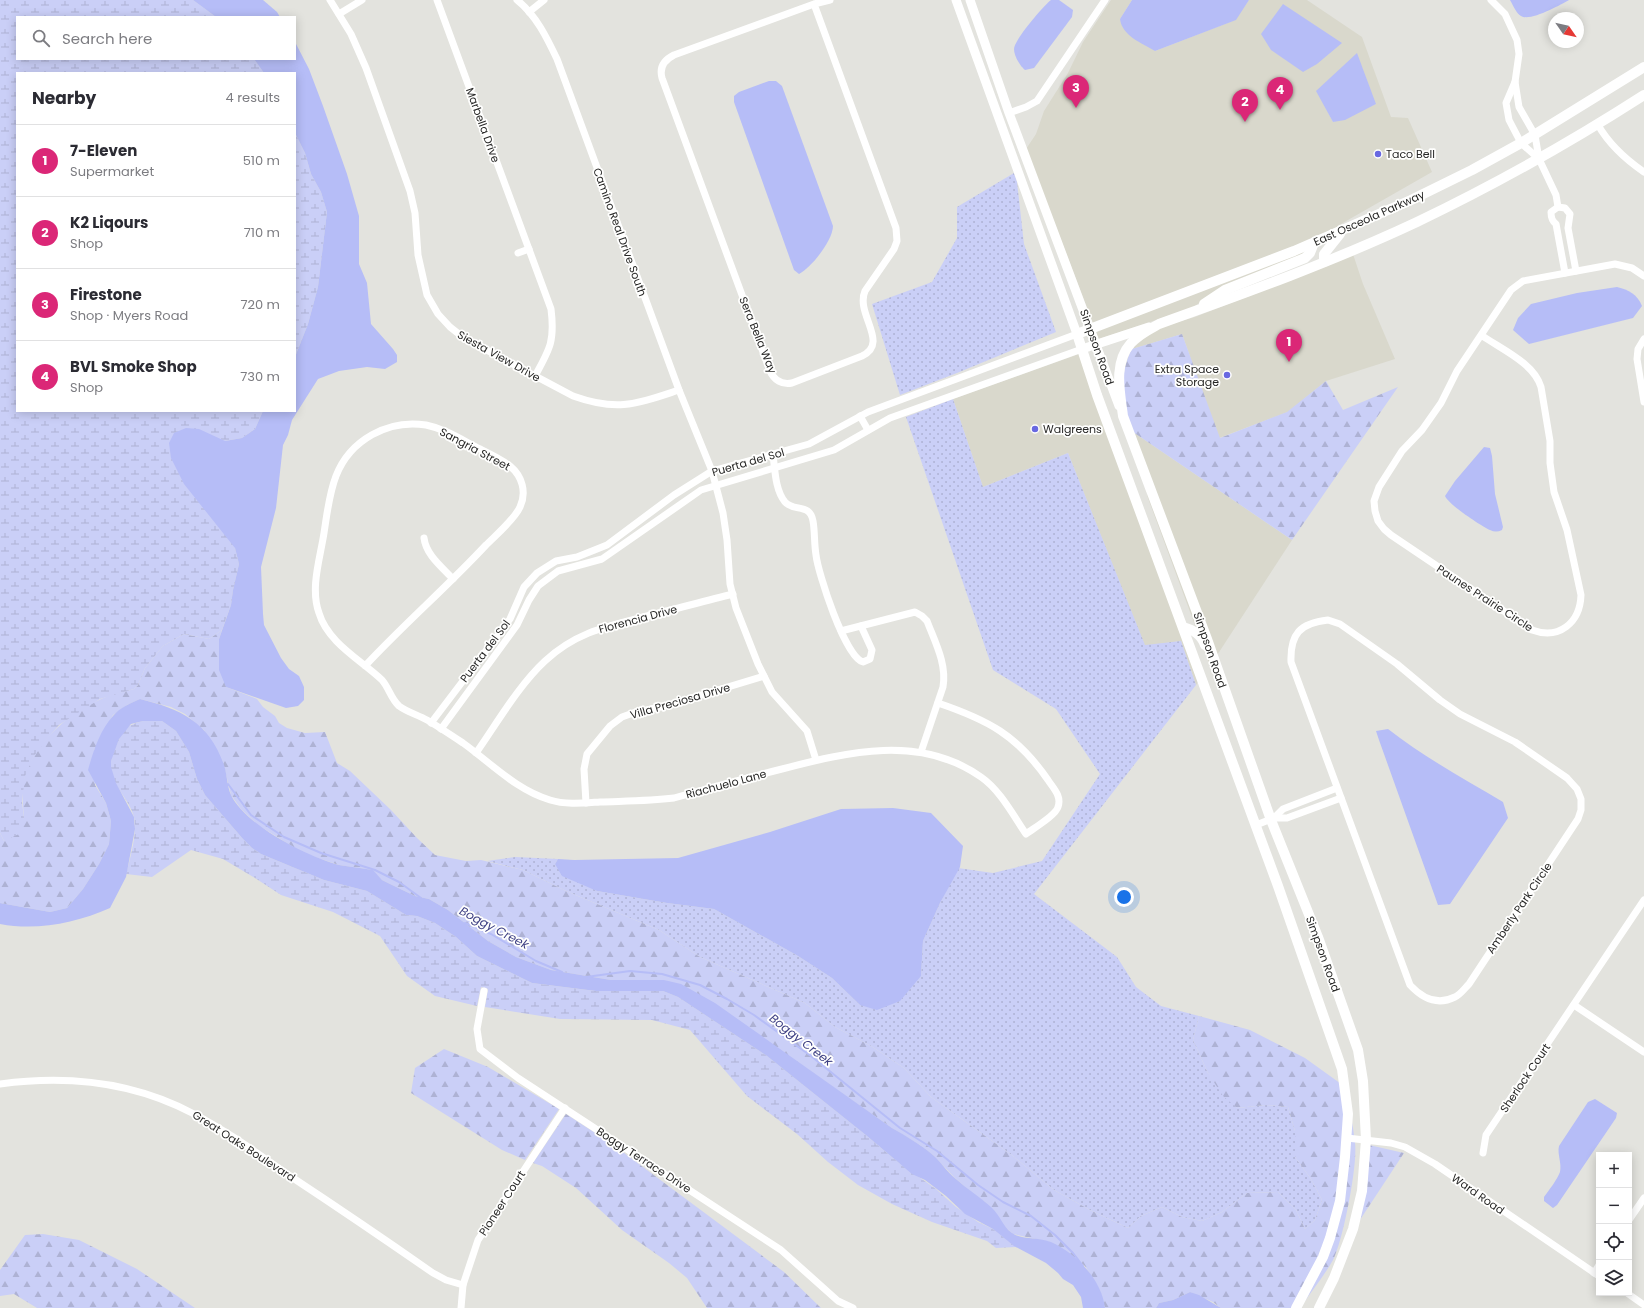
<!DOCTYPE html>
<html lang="en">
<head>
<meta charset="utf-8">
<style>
	body { margin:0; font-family:Poppins,sans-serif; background:#f2f2f3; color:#2b2b33 }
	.controls { position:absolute; right:12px; bottom:12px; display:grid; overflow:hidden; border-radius:0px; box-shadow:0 2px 10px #0003 }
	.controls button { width:36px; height:36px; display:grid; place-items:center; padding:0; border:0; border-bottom:1px solid #e1e1e2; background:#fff; color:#2b2b33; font:20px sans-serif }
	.compass { position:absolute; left:1548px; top:12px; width:36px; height:36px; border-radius:50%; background:#fff; box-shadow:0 2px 10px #0003; rotate:124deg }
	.you { position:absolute; left:1124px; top:897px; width:14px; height:14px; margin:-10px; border:3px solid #fff; border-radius:50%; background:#1a73e8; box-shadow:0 0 0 6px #1a73e833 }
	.badge { display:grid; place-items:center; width:26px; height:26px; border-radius:50%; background:#db2777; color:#fff; font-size:13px; font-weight:700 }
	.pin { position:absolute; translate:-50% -33px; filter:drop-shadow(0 1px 2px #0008) }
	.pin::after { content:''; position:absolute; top:21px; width:14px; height:12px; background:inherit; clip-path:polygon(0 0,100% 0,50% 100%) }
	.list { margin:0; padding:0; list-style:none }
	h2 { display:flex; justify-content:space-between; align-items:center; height:52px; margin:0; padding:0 16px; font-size:17px }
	h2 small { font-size:13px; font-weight:400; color:#7c7c81 }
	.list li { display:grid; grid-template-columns:26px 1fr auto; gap:12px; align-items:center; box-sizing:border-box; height:72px; padding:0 16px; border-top:1px solid #e1e1e2 }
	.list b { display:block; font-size:15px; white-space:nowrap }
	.list p { margin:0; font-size:13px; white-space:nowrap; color:#7c7c81 }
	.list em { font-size:13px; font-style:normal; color:#7c7c81 }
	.icon { flex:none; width:22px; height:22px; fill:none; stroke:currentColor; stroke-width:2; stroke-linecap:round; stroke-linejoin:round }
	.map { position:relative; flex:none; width:1644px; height:1308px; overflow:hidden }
	.search { position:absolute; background:#fff; box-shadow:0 2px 10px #0003; left:16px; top:16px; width:280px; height:44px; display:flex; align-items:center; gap:10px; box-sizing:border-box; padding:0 14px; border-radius:0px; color:#7c7c81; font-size:15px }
	.panel { position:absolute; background:#fff; box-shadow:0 2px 10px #0003; left:16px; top:72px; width:280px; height:340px; border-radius:0px }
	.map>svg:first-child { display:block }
	.built { fill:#d9d8cc; fill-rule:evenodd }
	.grass { fill:url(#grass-dots) }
	.forest { fill:url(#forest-firs) }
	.wetland { fill:url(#wetland-marsh) }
	.water { fill:#b6bdf7 }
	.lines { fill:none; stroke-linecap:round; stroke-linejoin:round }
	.stream { stroke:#b6bdf7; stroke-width:2 }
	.street { stroke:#fff; stroke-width:7 }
	.secondary { stroke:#fff; stroke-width:9 }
	.primary { stroke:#fff; stroke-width:10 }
	.poi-dot { fill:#6868e1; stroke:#fffffe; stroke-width:1.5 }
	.labels { text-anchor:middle; stroke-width:3.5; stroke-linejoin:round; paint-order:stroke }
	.street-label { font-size:11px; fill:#272726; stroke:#fffffe }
	.poi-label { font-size:11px; fill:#272726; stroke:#fffffe; text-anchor:start }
	.water-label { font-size:12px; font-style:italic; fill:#3d3f83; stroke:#fffffe }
</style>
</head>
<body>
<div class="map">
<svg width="1644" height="1308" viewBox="0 0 1644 1308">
	<defs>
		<pattern id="grass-dots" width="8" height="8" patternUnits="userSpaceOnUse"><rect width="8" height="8" fill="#cacff7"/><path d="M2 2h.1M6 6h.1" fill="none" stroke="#aeb2d4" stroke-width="1.8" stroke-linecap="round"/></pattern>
		<pattern id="forest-firs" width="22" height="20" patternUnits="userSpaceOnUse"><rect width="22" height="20" fill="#cacff7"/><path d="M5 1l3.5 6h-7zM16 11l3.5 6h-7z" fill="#aeb2d4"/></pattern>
		<pattern id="wetland-marsh" width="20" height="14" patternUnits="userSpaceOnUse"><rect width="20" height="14" fill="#cacff7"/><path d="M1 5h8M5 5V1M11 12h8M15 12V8" fill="none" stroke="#aeb2d4"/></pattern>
	</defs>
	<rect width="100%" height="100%" fill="#e3e3de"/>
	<!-- built -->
	<g class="built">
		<path d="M1111,0H1132L1120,19L1155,51L1235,20L1249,0H1307L1362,37L1391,117L1408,118L1432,172L1341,224V225L1314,238L1312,237L1311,239L1292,247L1093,323L1038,180L1028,152V151L1026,149L1036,134L1044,111L1068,73L1083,42ZM1376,104L1333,122L1326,108Z"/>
		<path d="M1306,251L1296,258L1223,286L1192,308L1099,339L1096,331Z"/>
		<path d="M1353,254L1363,284L1395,359L1326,381L1288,412L1219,438L1182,334L1132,349L1148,335L1161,327L1195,317L1326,266H1328L1329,265Z"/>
		<path d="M1079,354L1198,682L1196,685L1181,641L1145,646L1068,453L983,487L953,399Z"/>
		<path d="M1133,432L1292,540L1210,666L1148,498Z"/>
	</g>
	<!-- grass -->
	<g class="grass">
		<path d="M1014,173L1017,182L1024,244L1056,332L957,373L900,395L872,304L932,282L957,238V207Z"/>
		<path d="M953,399L983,487L1068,453L1145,645L1181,641L1196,685L1034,894L1117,957L1136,987L1161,1006L1199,1016L1193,1040L1208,1073L1237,1108L1266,1105L1288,1107L1295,1131V1157L1311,1179L1322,1200L1315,1220L1305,1229L1296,1210L1278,1192L1247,1193L1222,1212L1202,1221L1182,1217L1162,1207L1141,1216L1128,1228L1090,1210L1054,1190L1013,1156L931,1097L904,1068L871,1046L835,1027L805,1003L700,957L659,930L566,891L523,870L487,861L515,857L558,859L555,864L597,891L667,903L714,909L798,956L832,978L860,1005L921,976L923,941L940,903L958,868L993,873L1042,861L1100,774L1056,709L993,670L906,417Z"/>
	</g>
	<!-- forest -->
	<g class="forest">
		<path d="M1182,334L1220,438L1287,412L1326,381L1343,410L1398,387L1292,540L1133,432C1130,424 1125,415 1123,406C1120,391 1124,362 1132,349Z"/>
		<path d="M222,630L219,639L226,687L257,699L263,707L275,716L279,723L287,728L305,733L325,732L337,763L350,771L391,810L417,838L435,855L466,861L481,860L523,870L566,891L659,930L700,957L805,1003L835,1027L871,1046L904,1068L931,1097L1013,1156L1054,1190L1090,1210L1128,1228L1141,1216L1162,1207L1182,1217L1202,1221L1222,1212L1247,1193L1278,1192L1296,1210L1305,1229L1315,1220L1322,1200L1311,1179L1295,1157V1131L1288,1107L1266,1105L1237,1108L1223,1096L1208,1073L1193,1040L1199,1016L1250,1030L1305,1058L1344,1086C1349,1105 1353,1124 1355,1143C1358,1164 1343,1241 1333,1260C1324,1276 1311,1292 1300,1308H1221L1213,1302L1190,1292L1173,1300L1159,1303L1156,1308H1105L1100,1291L1093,1278L1085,1266L1070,1254L1050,1242L1013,1234L1002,1224L985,1202L971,1192L954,1177L933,1155L920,1145L892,1128L796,1061L664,980H611L551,970L516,957L488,941L448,910L429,899L415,896L390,884L382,880L372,870L339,865L303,853L258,825L241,809L231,795L224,766L204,730L185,714L171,707L140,699L127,705L113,715L94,750L95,785L106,803L111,821L109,844L99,864L83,889L67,908L50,912L0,903V833L4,841L24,818C23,805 21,788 25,775C37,741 67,715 99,700C109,695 123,692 134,689L138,685L145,668L163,646L184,634L209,639Z"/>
		<path d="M444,1049L488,1067L559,1109L525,1160L502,1150L411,1093L415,1068Z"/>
		<path d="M566,1114L612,1144L784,1272L821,1308H707L687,1278L669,1263L622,1230L576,1188L542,1166L533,1163Z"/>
		<path d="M1369,1145L1404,1153L1350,1235Z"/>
		<path d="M43,1234L79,1240L137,1269L195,1308H37L14,1294L0,1296V1270L25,1235Z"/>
	</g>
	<!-- wetland -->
	<g class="wetland">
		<path d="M0,0H193L216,17H17V59H254L264,73H17V411H263L255,429L242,438L225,441L235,548L239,564L233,590L231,605L222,630L209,639L184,634L163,646L145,668L138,685L134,689L100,699L59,725L46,740L34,756L25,776L22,802L24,818L19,834L4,841L0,833Z"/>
		<path d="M295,133L305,153L311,174L321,192L327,212L318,287L308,324L295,357Z"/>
		<path d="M143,721H162L176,731L189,752L197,779L205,795L243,839L252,848L261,854L324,880L367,891L406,915L417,916L435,923L456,937L477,956L532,983L596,991H663L678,997L767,1056L867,1136L899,1163L936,1189L956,1207L978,1222L993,1229L1016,1247L996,1248L987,1241L932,1222L892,1204L858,1185L828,1162L797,1134L747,1096L690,1030L652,1020L560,1019L485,1007L488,989L481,987L477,1006L435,996L407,976L380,936L333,912L281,895L255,878L223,859L191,850L152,877L126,874C130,859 138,831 134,817C130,799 107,781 111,761C112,755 115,749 117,744C122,729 128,725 143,721Z"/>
	</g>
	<!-- water -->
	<g class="water">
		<path d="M193,0H263L277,12L280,17H216Z"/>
		<path d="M1051,0H1059L1073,10L1072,17L1034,68L1025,70C1020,66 1014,56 1014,49C1014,40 1044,5 1051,0Z"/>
		<path d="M1132,0H1249L1236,20L1155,51C1142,43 1122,36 1120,19Z"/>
		<path d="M1510,0H1569C1560,5 1530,22 1521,16C1516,13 1513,5 1510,0Z"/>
		<path d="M1283,4L1342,43L1317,64L1303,72L1271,50L1261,34Z"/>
		<path d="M295,42L309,69L323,106L347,174L359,216V264L367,283L371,324L393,349L397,355V362L385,369L367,367L339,371L318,379L292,420L288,435L283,445L276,508L261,567L263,614L264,625L281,658L289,669L299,676L304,687V700L298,706L286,708L226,687L219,670V639L231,605L233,590L239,564L235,548L184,484L171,458L169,443L174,433L186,428L199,429L225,441L242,438L255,429L263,411H295V357L308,324L318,287L327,212L321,192L311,174L305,153L295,133V73H264L254,59H295Z"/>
		<path d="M1357,53L1376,104L1345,120L1333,122L1316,91Z"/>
		<path d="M769,81H776L782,86L833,226C833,240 812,267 799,274L794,270L734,102V96L739,92Z"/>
		<path d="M1617,287C1629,290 1637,294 1642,306L1633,318L1529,344L1513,330L1518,318L1531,304L1577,293Z"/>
		<path d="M1484,447L1490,448L1492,456L1495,494L1503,527L1502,530C1498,532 1494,532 1490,530C1481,526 1448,504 1445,496L1455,481Z"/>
		<path d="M140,699C181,709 209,722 224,765C227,774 227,786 231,795C245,825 308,857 339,865C350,867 362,868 373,870L382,880L390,884L415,896L429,899L448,910L488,941L516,957L551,970L611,980H664L681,984L715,1003L892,1128C906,1136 920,1144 933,1155C941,1162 947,1172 956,1179C967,1189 980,1197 991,1207C1001,1216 1002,1226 1012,1233C1022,1240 1039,1237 1051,1242C1076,1253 1102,1280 1105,1308H1083L1081,1297L1073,1285L1063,1279L1058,1273L1046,1263L1014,1246L993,1229L965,1214L946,1196L925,1180L912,1174L899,1163L867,1136L767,1056L678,997L663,991H596L532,983L477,956L456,937L435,923L417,916L406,915L367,891L324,880L261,854L252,848L243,839L205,795L197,779L189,752L176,731L162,721H143L131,724L119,739L111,761V767L116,783L134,817L135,829L126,877L110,908C76,923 37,931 0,924V903L50,912L67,908L83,889L99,864L109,844L111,821L106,803L88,770C93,752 100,730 113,716C119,708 131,703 140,699Z"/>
		<path d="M1388,729C1424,757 1464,779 1503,802L1508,818L1450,904L1438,905L1379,740L1376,731Z"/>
		<path d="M893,808L931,813L963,846L960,867L940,903L923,941L921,976L900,1001L877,1010L860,1005L832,978L798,956L714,909L667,903L597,891L562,876L555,864L558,859L574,860L678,858L770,832L841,809Z"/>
		<path d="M1595,1099L1617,1113L1616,1118L1557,1205L1553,1208L1544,1201V1197C1549,1190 1557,1180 1560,1172C1562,1163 1557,1154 1559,1146L1588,1102Z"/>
		<path d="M1190,1292L1199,1295L1221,1308H1156L1159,1303L1173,1300Z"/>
	</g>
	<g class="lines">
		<!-- stream -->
		<g class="stream">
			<path d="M228,784L251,815L284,837L321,853L375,870L399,882L421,898"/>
			<path d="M465,923L491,934L536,961L562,972"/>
			<path d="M586,977L630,971L662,974L700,985L727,999L754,1015L811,1056L900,1128L937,1151L978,1185L1003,1202L1031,1216L1055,1235L1073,1253L1083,1266"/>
		</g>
		<!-- street -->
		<g class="street">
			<path d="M330,0L351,34L366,68L410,191L415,213L418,255L427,295L438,314L450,327L464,338L573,396C618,412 636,404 679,390"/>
			<path d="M437,0L551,309C555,341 550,349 535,376"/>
			<path d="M517,0C536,15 547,38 557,59L679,390L712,471L723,513L727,540L730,584L736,608L758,664L772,692L807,731L816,760"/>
			<path d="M1491,0L1505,14L1517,40L1519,54L1515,82L1519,107L1535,135L1539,159L1556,195L1558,207"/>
			<path d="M814,4L896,228L897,241L894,249L865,291C855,314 890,343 862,356L792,383C782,385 774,380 770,371L662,78C659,67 664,60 674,55L814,4L830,0"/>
			<path d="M529,12L544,0"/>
			<path d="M339,14L362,0"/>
			<path d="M1515,82L1506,103L1509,120L1521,143L1539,159"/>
			<path d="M1009,113L1026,107L1037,101L1105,0"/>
			<path d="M1598,125C1609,144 1625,159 1644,172"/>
			<path d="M518,253L529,249"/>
			<path d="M1565,273L1556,224C1552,221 1551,218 1551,212L1558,207L1565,208L1570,214L1568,228L1576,271"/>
			<path d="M1481,335C1501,349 1534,363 1541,387L1550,441V463L1554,492L1567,530L1581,595C1580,623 1559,640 1532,630L1391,535L1384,529L1378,521L1375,511L1374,501L1379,487L1402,451L1422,430L1441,403L1457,371L1511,290L1523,281L1615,264L1632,268L1644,276"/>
			<path d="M1644,339L1638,349L1637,359L1644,402"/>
			<path d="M860,416L868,430"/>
			<path d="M773,455C775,469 775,490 785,502C794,512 810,503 813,521C815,532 814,543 816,555C818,573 845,657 863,662L870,659L872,650L861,626"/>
			<path d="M424,538C426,555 442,567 453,579"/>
			<path d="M1328,620L1340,624L1397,664L1440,700L1460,714L1515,742L1567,778L1577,789L1581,799V810L1578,819L1469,984C1465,988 1460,995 1455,997C1437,1006 1422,998 1410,985L1291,662C1290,634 1300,623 1328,620Z"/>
			<path d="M841,631L915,612L922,616L927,621C935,642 947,664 943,687L921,752"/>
			<path d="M365,666C404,624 447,587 486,545C496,535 514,520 520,507C527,492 522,476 510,466C501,459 490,454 480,449C462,440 446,429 426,425C388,419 350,440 336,476C329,494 327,514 324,533C320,559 310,588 319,613C328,643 361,660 382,680C389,688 391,699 399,706C407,712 418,715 427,720C439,727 451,735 463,743C491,763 516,790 550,800C566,805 584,803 600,802C625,801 649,801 674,798C710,788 746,778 782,769C848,752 920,734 981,777C1000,790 1013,815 1026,834C1034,828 1056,815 1058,807C1062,796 1053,788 1048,780C1017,735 988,720 938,703"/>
			<path d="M431,723L510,619L524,587L537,573L556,561L577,557L607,545L674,495L712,471L809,444L868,412L1077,334"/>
			<path d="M441,729L517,625L529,600L538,586L558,571L602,559L701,490L834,450L890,418L1082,349"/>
			<path d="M476,753C497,723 519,685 545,661C576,632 608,626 647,616C676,609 704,601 733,594"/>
			<path d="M586,803L584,769L587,754L610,726L622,717L633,713L665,706L764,676"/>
			<path d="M1274,818H1287L1341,798"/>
			<path d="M1256,825L1274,818L1283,809L1337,788"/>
			<path d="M484,991L477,1029L480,1049L518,1078L781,1250L838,1301L853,1308"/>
			<path d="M1574,1005L1644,1052"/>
			<path d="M0,1084C66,1075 134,1082 194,1114C229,1132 261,1156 293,1178C340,1209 387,1241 433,1273L446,1280L463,1285"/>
			<path d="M1347,1138L1391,1143L1405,1147L1435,1164L1599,1276"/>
			<path d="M1483,1153L1486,1135L1644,900"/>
			<path d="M1629,1220L1644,1198"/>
			<path d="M1594,1273L1599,1265"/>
			<path d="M1627,1293L1644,1305"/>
			<path d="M461,1308L463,1285L478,1240L565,1108"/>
		</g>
		<!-- secondary -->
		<g class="secondary">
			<path d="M956,0L1077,334"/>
			<path d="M970,0L1009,113L1119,406"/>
			<path d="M1082,349L1149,327"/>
		</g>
		<!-- primary -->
		<g class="primary">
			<path d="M1324,262V254L1340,234"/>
			<path d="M1204,304L1225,290L1305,258L1310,253L1314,243"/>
			<path d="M1183,627C1193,630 1201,634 1205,645"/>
			<path d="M1296,1308L1323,1257L1330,1238L1340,1201L1345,1157L1348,1114L1342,1069L1278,886L1097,395L1077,334L1294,251L1411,200L1472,170L1521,143L1644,67"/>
			<path d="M1319,1308L1334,1278L1353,1229L1362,1191L1366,1140L1363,1081L1358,1050L1318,937L1271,820L1207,639L1123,416C1120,392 1113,363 1131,343C1138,335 1150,329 1159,324C1246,293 1334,261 1417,222C1496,184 1571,142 1644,95"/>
		</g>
	</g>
	<!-- markers -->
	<g class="poi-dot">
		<circle cx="1378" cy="154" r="4"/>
		<circle cx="1227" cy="375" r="4"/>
		<circle cx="1035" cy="429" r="4"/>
	</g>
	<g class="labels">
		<!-- street labels -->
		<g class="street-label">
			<text transform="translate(483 125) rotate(70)" y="4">Marbella Drive</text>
			<text transform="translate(1369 218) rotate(-24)" y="4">East Osceola Parkway</text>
			<text transform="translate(620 232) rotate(70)" y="4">Camino Real Drive South</text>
			<text transform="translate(758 335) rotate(68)" y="4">Sera Bella Way</text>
			<text transform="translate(1097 347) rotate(70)" y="4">Simpson Road</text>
			<text transform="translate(499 356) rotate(29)" y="4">Siesta View Drive</text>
			<text transform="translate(475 449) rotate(28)" y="4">Sangria Street</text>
			<text transform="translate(748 462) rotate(-16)" y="4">Puerta del Sol</text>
			<text transform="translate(1485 598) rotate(33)" y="4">Paunes Prairie Circle</text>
			<text transform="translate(638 619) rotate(-15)" y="4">Florencia Drive</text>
			<text transform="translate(1210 650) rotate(71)" y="4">Simpson Road</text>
			<text transform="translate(485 651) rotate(-53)" y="4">Puerta del Sol</text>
			<text transform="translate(680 701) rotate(-16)" y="4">Villa Preciosa Drive</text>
			<text transform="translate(726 784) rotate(-15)" y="4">Riachuelo Lane</text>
			<text transform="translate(1519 908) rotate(-56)" y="4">Amberly Park Circle</text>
			<text transform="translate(1323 954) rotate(70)" y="4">Simpson Road</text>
			<text transform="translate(1525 1078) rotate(-56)" y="4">Sherlock Court</text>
			<text transform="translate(244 1146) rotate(33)" y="4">Great Oaks Boulevard</text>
			<text transform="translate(644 1160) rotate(33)" y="4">Boggy Terrace Drive</text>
			<text transform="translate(1478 1194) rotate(35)" y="4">Ward Road</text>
			<text transform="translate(502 1203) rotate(-57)" y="4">Pioneer Court</text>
		</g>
		<!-- poi labels -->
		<g class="poi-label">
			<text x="1386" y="158">Taco Bell</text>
			<text x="1219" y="373" text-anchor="end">Extra Space<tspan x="1219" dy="13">Storage</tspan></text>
			<text x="1043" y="433">Walgreens</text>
		</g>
		<!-- water labels -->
		<g class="water-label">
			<text transform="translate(494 928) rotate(28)" y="4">Boggy Creek</text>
			<text transform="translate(801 1040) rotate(38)" y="4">Boggy Creek</text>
		</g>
	</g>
</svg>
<div class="controls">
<button>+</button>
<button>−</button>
<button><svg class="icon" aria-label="locate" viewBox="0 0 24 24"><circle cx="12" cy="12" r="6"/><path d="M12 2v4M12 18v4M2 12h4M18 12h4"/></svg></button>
<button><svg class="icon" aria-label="layers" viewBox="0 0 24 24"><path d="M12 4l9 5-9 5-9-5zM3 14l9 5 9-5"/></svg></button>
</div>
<svg class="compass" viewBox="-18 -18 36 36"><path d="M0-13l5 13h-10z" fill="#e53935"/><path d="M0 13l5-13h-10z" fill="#7c7c81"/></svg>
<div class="you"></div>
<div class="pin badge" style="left:1289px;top:362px">1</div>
<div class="pin badge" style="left:1245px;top:122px">2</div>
<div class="pin badge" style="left:1076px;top:108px">3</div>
<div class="pin badge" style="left:1280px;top:110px">4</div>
<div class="search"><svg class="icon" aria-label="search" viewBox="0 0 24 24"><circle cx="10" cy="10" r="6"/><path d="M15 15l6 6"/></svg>Search here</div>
<section class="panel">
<h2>Nearby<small>4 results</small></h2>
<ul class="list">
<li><span class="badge">1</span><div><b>7-Eleven</b><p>Supermarket</p></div><em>510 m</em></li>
<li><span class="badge">2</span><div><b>K2 Liqours</b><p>Shop</p></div><em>710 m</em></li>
<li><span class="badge">3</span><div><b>Firestone</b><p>Shop · Myers Road</p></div><em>720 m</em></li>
<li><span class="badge">4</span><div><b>BVL Smoke Shop</b><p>Shop</p></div><em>730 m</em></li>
</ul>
</section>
</div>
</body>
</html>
